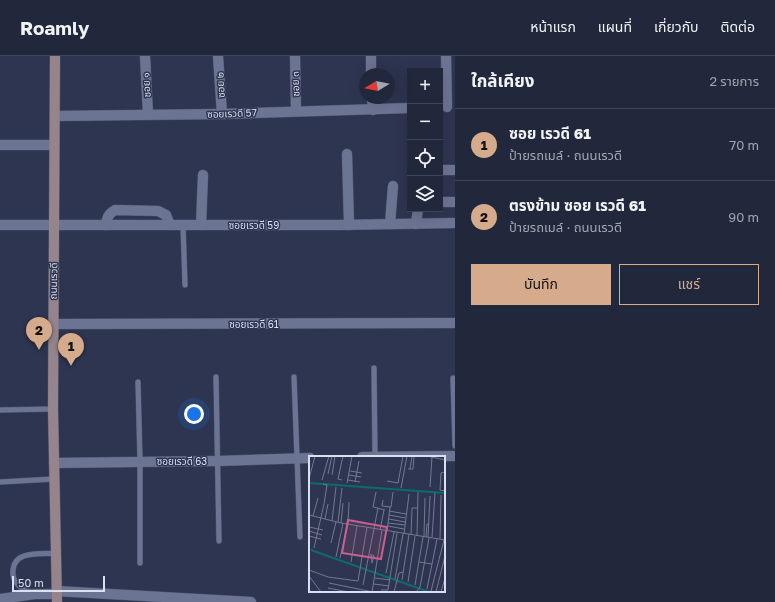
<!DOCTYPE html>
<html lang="th">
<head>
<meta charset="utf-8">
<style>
	body { margin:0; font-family:"Golos Text","Noto Sans Thai",sans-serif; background:#2e3447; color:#f1f3f6 }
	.controls { position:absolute; right:12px; top:12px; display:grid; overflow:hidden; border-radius:0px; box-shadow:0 4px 16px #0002 }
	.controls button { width:36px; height:36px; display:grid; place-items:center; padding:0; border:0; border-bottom:1px solid #3f4456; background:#22283c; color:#f1f3f6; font:20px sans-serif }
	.compass { position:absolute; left:359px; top:12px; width:36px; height:36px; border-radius:50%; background:#22283c; box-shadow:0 4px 16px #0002; rotate:260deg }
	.scale { position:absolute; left:12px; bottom:10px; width:93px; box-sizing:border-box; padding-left:4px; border:2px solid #dadff1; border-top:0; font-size:11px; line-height:14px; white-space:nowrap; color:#dadff1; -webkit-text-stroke:3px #2e3550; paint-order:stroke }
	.you { position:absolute; left:194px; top:358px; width:14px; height:14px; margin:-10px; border:3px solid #fff; border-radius:50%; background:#1a73e8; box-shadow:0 0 0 6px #1a73e833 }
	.badge { display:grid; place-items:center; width:26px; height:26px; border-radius:50%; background:#d6ab8b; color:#111; font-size:13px; font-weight:700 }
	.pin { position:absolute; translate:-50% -33px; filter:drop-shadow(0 1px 2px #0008) }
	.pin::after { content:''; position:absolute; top:21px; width:14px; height:12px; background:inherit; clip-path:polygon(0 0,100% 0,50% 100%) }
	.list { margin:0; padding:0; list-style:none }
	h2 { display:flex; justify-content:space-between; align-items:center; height:52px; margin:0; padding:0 16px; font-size:17px }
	h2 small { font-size:13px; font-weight:400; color:#a2a6af }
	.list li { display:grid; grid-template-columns:26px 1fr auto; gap:12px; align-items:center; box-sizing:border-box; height:72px; padding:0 16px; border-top:1px solid #3f4456 }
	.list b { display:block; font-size:15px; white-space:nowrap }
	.list p { margin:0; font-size:13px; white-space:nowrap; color:#a2a6af }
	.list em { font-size:13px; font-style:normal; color:#a2a6af }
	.actions { display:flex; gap:8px; padding:12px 16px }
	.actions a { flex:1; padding:9px 0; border:1px solid #d6ab8b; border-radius:0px; text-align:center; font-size:14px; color:#d6ab8b }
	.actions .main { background:#d6ab8b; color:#111 }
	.icon { flex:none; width:22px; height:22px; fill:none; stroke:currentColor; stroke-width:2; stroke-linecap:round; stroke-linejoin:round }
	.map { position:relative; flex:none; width:455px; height:546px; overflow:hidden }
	header { display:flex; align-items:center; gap:24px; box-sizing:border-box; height:56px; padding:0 20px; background:#22283c; border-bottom:1px solid #3f4456 }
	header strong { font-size:19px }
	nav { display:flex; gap:22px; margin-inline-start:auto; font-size:14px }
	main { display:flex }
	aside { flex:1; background:#22283c }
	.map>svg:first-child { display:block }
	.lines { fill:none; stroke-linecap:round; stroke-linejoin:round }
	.lane-casing { stroke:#4e536a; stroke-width:6 }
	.street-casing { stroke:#4e536a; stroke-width:11 }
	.secondary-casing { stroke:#4e536a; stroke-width:11 }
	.lane { stroke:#6c7493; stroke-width:5 }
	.street { stroke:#6c7493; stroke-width:10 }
	.secondary { stroke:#95848b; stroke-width:10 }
	.labels { text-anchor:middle; stroke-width:3; stroke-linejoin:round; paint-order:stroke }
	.street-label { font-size:10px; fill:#dadff1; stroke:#2e3550 }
	.inset-river { fill:none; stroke:#0d6b6e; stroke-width:2 }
	.inset-road { fill:none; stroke:#737990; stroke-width:1 }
	.view { fill:#ca5e90; fill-opacity:0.15; stroke:#ca5e90; stroke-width:2 }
	.inset-edge { fill:none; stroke:#dadff1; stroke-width:2 }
</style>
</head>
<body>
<header>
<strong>Roamly</strong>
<nav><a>หน้าแรก</a><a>แผนที่</a><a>เกี่ยวกับ</a><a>ติดต่อ</a></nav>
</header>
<main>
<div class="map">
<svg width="455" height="546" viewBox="0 0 455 546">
	<rect width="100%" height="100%" fill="#2e3550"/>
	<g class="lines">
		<defs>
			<g id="lane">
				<path d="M183,169L185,229"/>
				<path d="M374,312L375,401"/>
				<path d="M216,321L219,485"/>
				<path d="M294,321L300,481"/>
				<path d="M453,322L455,390"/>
				<path d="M138,326L140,405V507"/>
				<path d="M0,354L53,353"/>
				<path d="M0,426L54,423"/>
				<path d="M32,537C28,535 22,533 18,529C10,521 11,504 24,500C33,497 46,498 56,497"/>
			</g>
			<g id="street">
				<path d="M145,0L148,58"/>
				<path d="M218,0L222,58"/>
				<path d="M295,0L296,55"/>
				<path d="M371,0V18"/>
				<path d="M446,0L447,51"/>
				<path d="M372,42L373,54"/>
				<path d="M55,60L222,58L410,52"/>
				<path d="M0,89H54"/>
				<path d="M347,98L349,169"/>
				<path d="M440,114H455"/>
				<path d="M440,146H455"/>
				<path d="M390,168L393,130"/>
				<path d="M416,168L418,153"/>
				<path d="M0,169H338L455,167"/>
				<path d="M106,169C107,162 108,158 115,154L158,155L166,159L170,169"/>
				<path d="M201,169L203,119"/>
				<path d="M53,268L455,267"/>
				<path d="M362,401L455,400"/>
				<path d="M54,407L217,405L310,402"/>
				<path d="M56,535L251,546"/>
				<path d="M0,543L35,538H56"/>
			</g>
			<path id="secondary" d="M55,0L53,353L57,546"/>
		</defs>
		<!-- lane casing -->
		<use href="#lane" class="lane-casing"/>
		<!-- street casing -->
		<use href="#street" class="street-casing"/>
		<!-- secondary casing -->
		<use href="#secondary" class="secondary-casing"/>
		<!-- lane -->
		<use href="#lane" class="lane"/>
		<!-- street -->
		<use href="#street" class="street"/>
		<!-- secondary -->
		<use href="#secondary" class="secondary"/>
	</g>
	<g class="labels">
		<!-- street labels -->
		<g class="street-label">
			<text transform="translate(295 28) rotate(-92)" y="4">ซอย ๓</text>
			<text transform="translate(146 29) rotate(-93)" y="4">ซอย ๑</text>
			<text transform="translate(220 29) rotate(-93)" y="4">ซอย ๒</text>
			<text transform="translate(232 57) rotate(-2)" y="4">ซอยเรวดี 57</text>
			<text x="254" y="173">ซอยเรวดี 59</text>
			<text transform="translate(53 225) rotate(-89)" y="4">ถนนเรวดี</text>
			<text x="254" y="272">ซอยเรวดี 61</text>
			<text x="182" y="409">ซอยเรวดี 63</text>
		</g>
	</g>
	<!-- overview -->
	<g transform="translate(309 400)">
		<rect width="136" height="136" fill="#2e3550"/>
		<path class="inset-river" d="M0,27L136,37M2,94L120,136"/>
		<path class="inset-road" d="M118,0L136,4M99,13H104L105,0M101,13L103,0M41,15L53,17M136,16L132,17L131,34L136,35M19,18L23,0M23,19L26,0M40,19L52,21M0,23L6,0M13,24L20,0M33,24L29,23L34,0M39,24L51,26M78,25L89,27L94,0M46,26L50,5M38,27L43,0M121,31L123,1M92,32L98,0M67,36L64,51L76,54M74,44L73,50L82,51L84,36M80,55L97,58M0,59L32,67L136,84M80,59L96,62M4,60L9,42M16,63L19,48M80,63L96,66M23,65L27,31M29,66L33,32M32,67L34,47M79,67L96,69M39,68L40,46M79,70L95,73M0,71L14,74M71,74L75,54M0,75L13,79M78,75L81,51M95,78L100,38M102,79L103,52H108M0,80L12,83M108,80L109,36M115,80L116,42M117,81L118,68H120M119,81L121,40M123,81L126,37M131,83L132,39M22,87L27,66M5,92L15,48L18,29L14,28M61,99H64L65,100L63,107L62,99M27,101L34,67M31,102L39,68M42,106L48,70M110,106L123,108M0,114L19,121L49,125L58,71M77,117L85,76M0,120L12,136M66,122L81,124M86,123L94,78M93,124L100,78M99,126L106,80M20,127L64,136M65,128L80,130M54,129L69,52M106,129L114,81M19,132L39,136M118,133L128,83M72,134H79L88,77M108,135L111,131L120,82M122,135L135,84M63,136L73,74M85,136L90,117L94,116M127,136L136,100M132,136L136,122"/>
		<path class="view" d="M39,64L78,71L72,103L33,97Z"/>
		<rect width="136" height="136" class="inset-edge"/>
	</g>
</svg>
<div class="controls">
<button>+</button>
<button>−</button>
<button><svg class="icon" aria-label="locate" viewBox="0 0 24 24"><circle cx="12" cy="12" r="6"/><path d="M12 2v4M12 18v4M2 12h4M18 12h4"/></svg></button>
<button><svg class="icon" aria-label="layers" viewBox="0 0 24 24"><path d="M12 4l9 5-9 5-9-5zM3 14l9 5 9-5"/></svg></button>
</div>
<svg class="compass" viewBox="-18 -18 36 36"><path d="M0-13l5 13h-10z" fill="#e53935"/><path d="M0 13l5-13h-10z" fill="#a2a6af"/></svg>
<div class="scale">50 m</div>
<div class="you"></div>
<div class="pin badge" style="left:71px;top:310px">1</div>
<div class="pin badge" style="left:39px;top:294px">2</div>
</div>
<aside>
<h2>ใกล้เคียง<small>2 รายการ</small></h2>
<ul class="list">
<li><span class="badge">1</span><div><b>ซอย เรวดี 61</b><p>ป้ายรถเมล์ · ถนนเรวดี</p></div><em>70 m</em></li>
<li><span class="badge">2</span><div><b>ตรงข้าม ซอย เรวดี 61</b><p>ป้ายรถเมล์ · ถนนเรวดี</p></div><em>90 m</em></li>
</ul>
<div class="actions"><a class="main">บันทึก</a><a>แชร์</a></div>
</aside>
</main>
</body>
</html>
